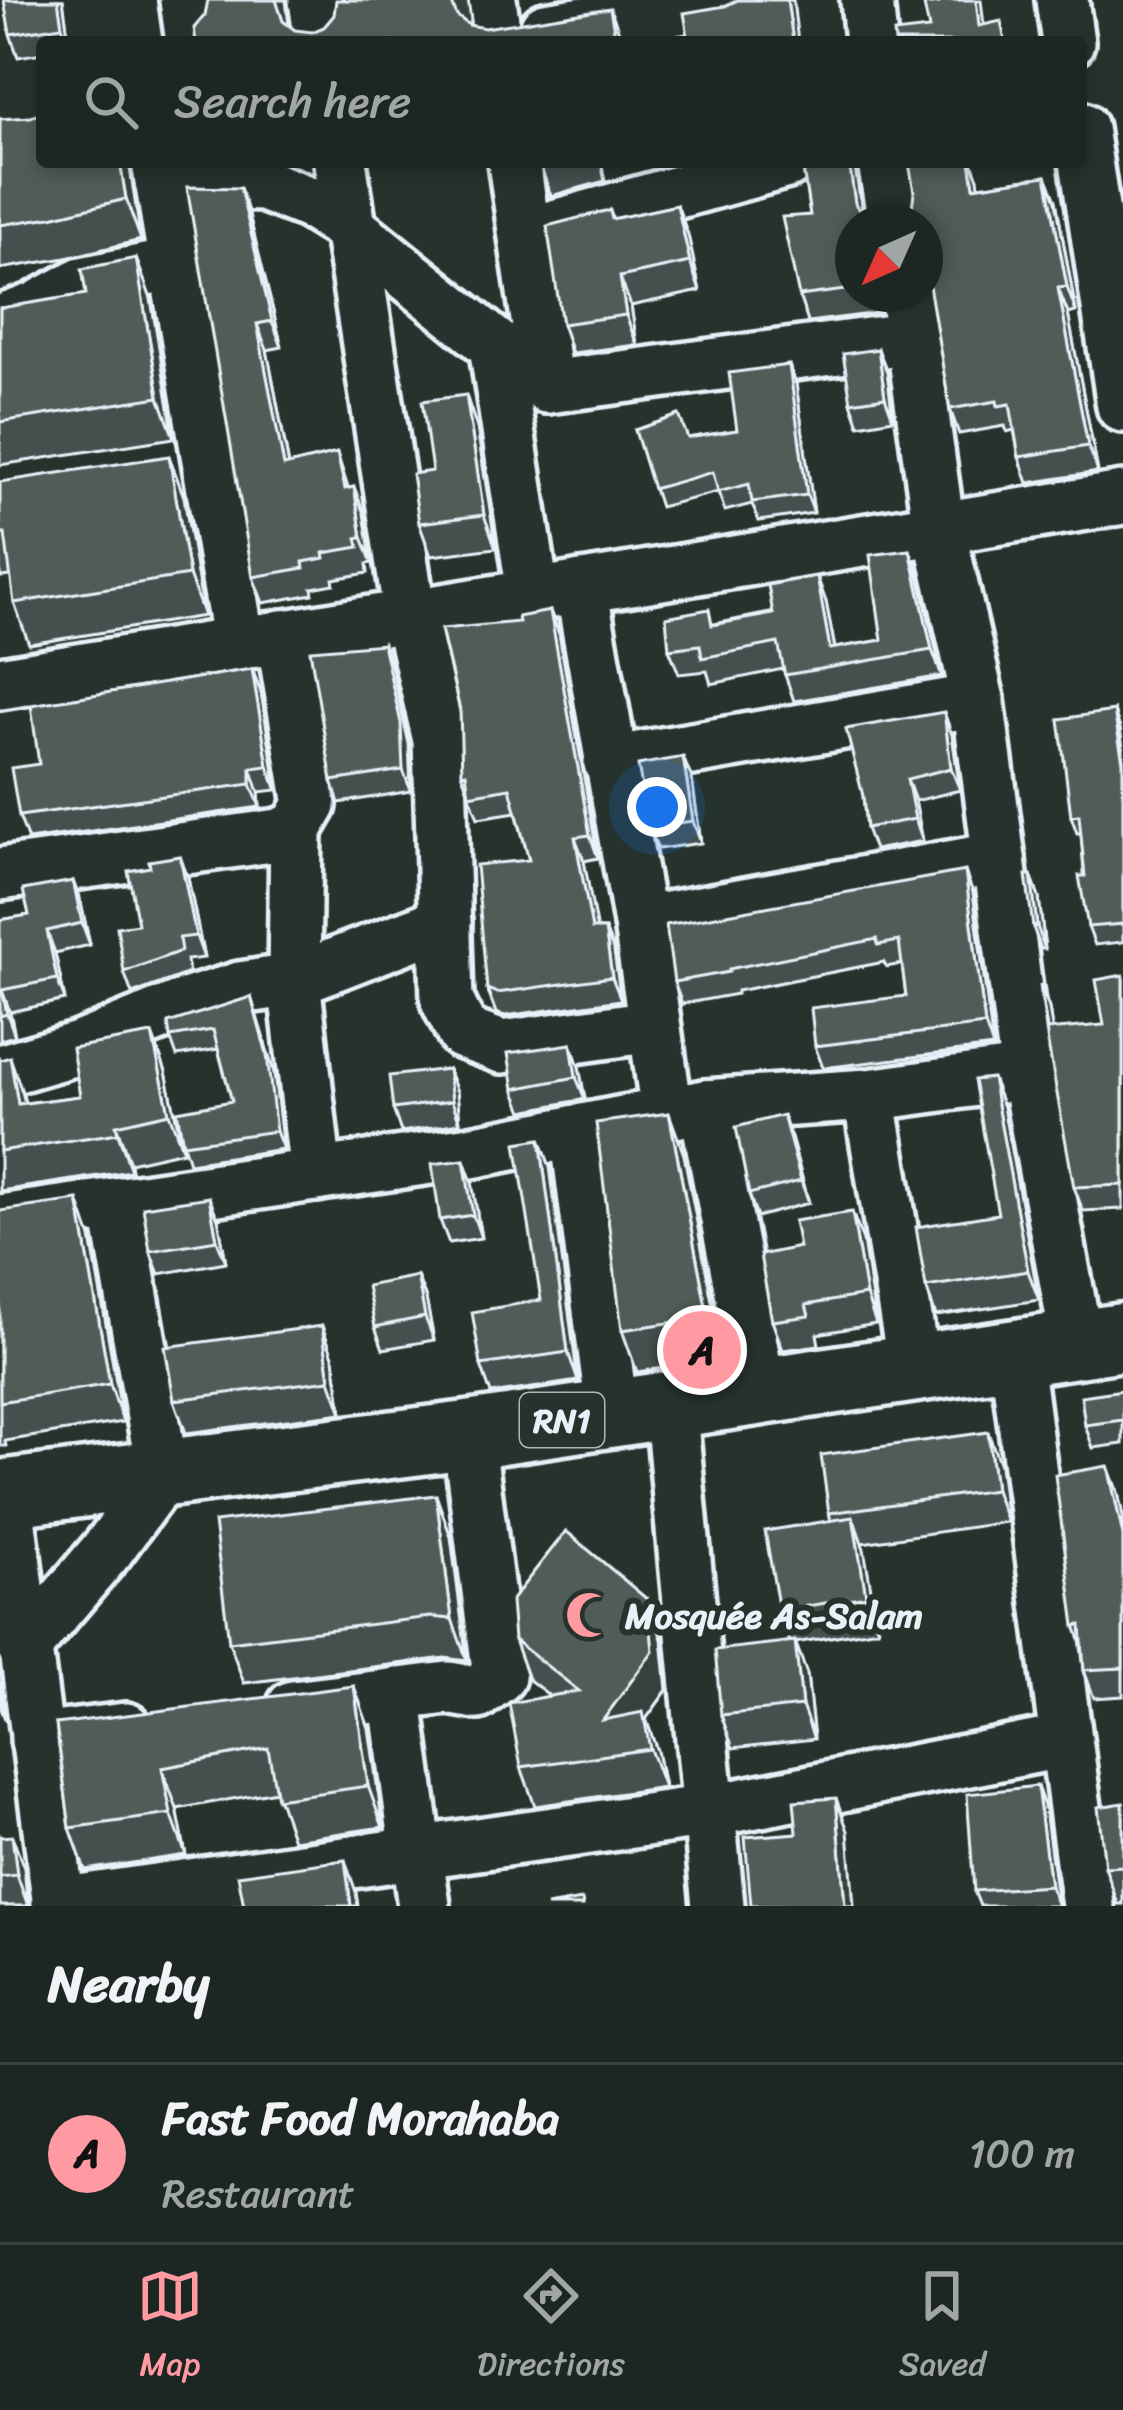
<!DOCTYPE html>
<html lang="en">
<head>
<meta charset="utf-8">
<style>
	body { margin:0; font-family:Sriracha,sans-serif; background:#29322f; color:#f1f3f6 }
	.compass { position:absolute; left:835px; top:204px; width:108px; height:108px; border-radius:50%; background:#1c2622; box-shadow:0 6px 18px #0003; rotate:225deg }
	.you { position:absolute; left:657px; top:807px; width:42px; height:42px; margin:-30px; border:9px solid #fff; border-radius:50%; background:#1a73e8; box-shadow:0 0 0 18px #1a73e833 }
	.badge { display:grid; place-items:center; width:78px; height:78px; border-radius:50%; background:#ff9aa2; color:#111; font-size:39px; font-weight:700 }
	.pin { position:absolute; translate:-50% -50%; border:6px solid #fff; box-shadow:0 3px 12px #0006 }
	.list { margin:0; padding:0; list-style:none }
	h2 { display:flex; justify-content:space-between; align-items:center; height:156px; margin:0; padding:0 48px; font-size:51px }
	h2 small { font-size:39px; font-weight:400; color:#a0a5a5 }
	.list li { display:grid; grid-template-columns:78px 1fr auto; gap:36px; align-items:center; box-sizing:border-box; height:180px; padding:0 48px; border-top:3px solid #3a4340 }
	.list b { display:block; font-size:45px; white-space:nowrap }
	.list p { margin:0; font-size:39px; white-space:nowrap; color:#a0a5a5 }
	.list em { font-size:39px; font-style:normal; color:#a0a5a5 }
	.icon { flex:none; width:66px; height:66px; fill:none; stroke:currentColor; stroke-width:2; stroke-linecap:round; stroke-linejoin:round }
	.map { position:relative; flex:none; width:1123px; height:1906px; overflow:hidden }
	.search { position:absolute; background:#1c2622; box-shadow:0 6px 18px #0003; left:36px; right:36px; top:36px; height:132px; display:flex; align-items:center; gap:30px; box-sizing:border-box; padding:0 42px; border-radius:12px; color:#a0a5a5; font-size:45px }
	.sheet { height:336px; background:#1c2622 }
	nav { display:flex; justify-content:space-around; align-items:center; box-sizing:border-box; height:168px; border-top:3px solid #3a4340; background:#1c2622; font-size:33px; color:#a0a5a5 }
	nav a { display:grid; justify-items:center; gap:6px }
	nav .on { color:#ff9aa2 }
	.map>svg:first-child { display:block }
	.lines { fill:none; stroke-linecap:round; stroke-linejoin:round }
	.minor-casing { stroke:#e8f1f8; stroke-width:60 }
	.highway-casing { stroke:#e8f1f8; stroke-width:75 }
	.minor { stroke:#26332d; stroke-width:51 }
	.highway { stroke:#26332d; stroke-width:66 }
	.wall { fill:#454f4d; stroke:#e8f1f8; stroke-width:3 }
	.shaded-wall { fill:#38403e; stroke:#e8f1f8; stroke-width:3 }
	.building { fill:#505c59; stroke:#e8f1f8; stroke-width:3 }
	.labels { text-anchor:middle; stroke-width:12; stroke-linejoin:round; paint-order:stroke }
	.shield { fill:#26332d; stroke:#aeb8bb; stroke-width:3 }
	.shield-label { font-size:33px; font-weight:bold; fill:#e8f1f8 }
	.poi-label { font-size:36px; font-weight:bold; fill:#e8f1f8; stroke:#26332d; text-anchor:start }
</style>
</head>
<body>
<div class="map">
<svg width="1123" height="1906" viewBox="0 0 1123 1906">
	<rect width="100%" height="100%" fill="#26332d"/>
	<filter id="ink" filterUnits="userSpaceOnUse"><feTurbulence type="fractalNoise" baseFrequency=".00833" numOctaves="2"/><feDisplacementMap in="SourceGraphic" scale="24" xChannelSelector="R" yChannelSelector="G"/><feConvolveMatrix kernelMatrix="1 2 1 2 8 2 1 2 1" color-interpolation-filters="sRGB"/></filter>
	<g filter="url(#ink)">
		<g class="lines">
			<defs>
				<g id="minor">
					<path d="M186,0L192,42"/>
					<path d="M315,0L321,42"/>
					<path d="M490,0L496,42"/>
					<path d="M867,0L871,42"/>
					<path d="M1062,0L1068,42"/>
					<path d="M546,29L729,0"/>
					<path d="M1081,128L1123,406"/>
					<path d="M158,162L239,644"/>
					<path d="M340,162L410,616L439,740L447,1000L463,1033L502,1047L653,1026"/>
					<path d="M514,162L547,387"/>
					<path d="M884,162L894,222"/>
					<path d="M161,182L263,185L310,203L350,228L547,387L914,338"/>
					<path d="M525,234L787,162"/>
					<path d="M906,294L939,529L978,700L1027,1073L1077,1343"/>
					<path d="M0,322L35,309L82,283L151,269"/>
					<path d="M495,345L533,593"/>
					<path d="M581,587L640,923L667,1113"/>
					<path d="M0,683L1123,498"/>
					<path d="M610,763L978,700"/>
					<path d="M296,829L294,980L316,1175"/>
					<path d="M0,874L279,835L296,829L310,805L282,636"/>
					<path d="M640,923L999,858"/>
					<path d="M0,1071L79,1048L179,1007L240,988L294,980L445,922"/>
					<path d="M869,1095L914,1367"/>
					<path d="M705,1106L760,1390"/>
					<path d="M576,1131L612,1411"/>
					<path d="M0,1221L471,1152L705,1106L869,1095L1027,1073"/>
					<path d="M1015,1352L1088,1906"/>
					<path d="M670,1403L718,1906"/>
					<path d="M6,1494L59,1906"/>
					<path d="M24,1648L108,1549L163,1474L116,1204"/>
					<path d="M395,1694L424,1906"/>
					<path d="M293,1707L448,1688L477,1693L499,1676L468,1435"/>
					<path d="M37,1740L126,1729"/>
					<path d="M58,1904L709,1811L1066,1741"/>
				</g>
				<path id="highway" d="M0,1494L468,1435L1123,1337"/>
			</defs>
			<!-- minor casing -->
			<use href="#minor" class="minor-casing"/>
			<!-- highway casing -->
			<use href="#highway" class="highway-casing"/>
			<!-- minor -->
			<use href="#minor" class="minor"/>
			<!-- highway -->
			<use href="#highway" class="highway"/>
		</g>
		<!-- wall -->
		<g class="wall">
			<path d="M4,0H63L69,42H42V53L18,57L10,34Z"/>
			<path d="M0,119L42,162H129L141,240L66,258L0,269Z"/>
			<path d="M539,162H601L605,181L551,196Z"/>
			<path d="M802,162H852L863,217L853,222V294H878V313L808,322L799,296L810,215Z"/>
			<path d="M1046,176L1056,201L1076,312L1068,314L1098,472L1028,483L1019,457L1014,430L1007,432L1005,426L959,434L950,409L928,275L925,272V222L978,179L979,186Z"/>
			<path d="M240,188L249,215L282,347L267,350L289,465L337,453L348,488L354,487L364,514L372,563L367,564L368,573L333,579L334,584L312,588L313,594L263,603L253,577Z"/>
			<path d="M677,205L688,235L700,291L631,306L637,345L572,353L562,324L610,211L613,219Z"/>
			<path d="M151,299L174,438L0,465V308Z"/>
			<path d="M878,349L887,372L893,419L859,425L851,402Z"/>
			<path d="M796,384L814,513L759,521L752,504L725,511L718,492L660,507L635,430L688,438L737,430Z"/>
			<path d="M477,428L496,548L431,556L419,523L432,471Z"/>
			<path d="M0,482L184,497L204,616L29,644L14,603L11,576L0,577Z"/>
			<path d="M919,576L942,676L794,701L783,669L711,684L707,671L679,674L669,649L714,624L826,602L835,648L882,640Z"/>
			<path d="M550,611L559,634L598,858L584,861L596,929H605L614,952L621,1000L505,1016L496,1013L487,989L529,860L516,812L478,818L462,774L519,622Z"/>
			<path d="M383,644L391,665L409,744L411,791L339,803L332,781Z"/>
			<path d="M252,669L261,693L277,790L259,792L260,807L28,840L19,816L39,764Z"/>
			<path d="M1114,711L1120,729L1123,747V942L1095,945L1088,927L1081,833H1077L1071,816Z"/>
			<path d="M952,735L960,790L915,801L923,841L874,850L866,828L863,796Z"/>
			<path d="M692,779L701,843L658,849L649,827Z"/>
			<path d="M1031,875L1039,898L1045,949H1041L1033,927Z"/>
			<path d="M188,878L204,958L187,960L189,973L132,994L124,972L138,924Z"/>
			<path d="M73,881L81,903L90,945L55,953L65,1000L10,1012L15,1036L0,1040V920L29,915Z"/>
			<path d="M973,893L993,1047L823,1068L815,1046L906,996L902,964L886,967L884,962L737,991V994L682,1004L674,982Z"/>
			<path d="M1123,975V1209L1083,1211L1074,1187L1049,1008L1052,1030L1104,1025Z"/>
			<path d="M251,997L274,1073L283,1149L189,1163L183,1144L232,1101L218,1049L177,1056L170,1037Z"/>
			<path d="M152,1034L166,1072L183,1151L130,1163L131,1171L0,1191V1060L23,1095L25,1103L80,1096Z"/>
			<path d="M571,1044L579,1067L585,1099L523,1111L514,1089Z"/>
			<path d="M448,1069L457,1092L460,1123L401,1132L393,1109Z"/>
			<path d="M1003,1107L1039,1300L936,1316L926,1287L998,1214Z"/>
			<path d="M791,1138L809,1203L757,1217L749,1194Z"/>
			<path d="M540,1139L550,1167L578,1381L491,1394L481,1365L541,1300Z"/>
			<path d="M684,1155L723,1359L637,1372L622,1330Z"/>
			<path d="M472,1182L481,1238L449,1243L440,1220Z"/>
			<path d="M0,1211L91,1238L123,1422L5,1441L6,1446H0Z"/>
			<path d="M218,1219L226,1262L159,1274L150,1251Z"/>
			<path d="M863,1241L876,1324L817,1334L819,1345L783,1350L772,1321Z"/>
			<path d="M417,1276L426,1299L434,1340L383,1349L375,1327Z"/>
			<path d="M322,1326L334,1359L342,1413L186,1433L174,1400Z"/>
			<path d="M1123,1390V1444L1093,1448L1085,1425Z"/>
			<path d="M1000,1465L1007,1522L862,1543L878,1629L795,1643L807,1674L814,1739L733,1748L721,1715L790,1642L779,1611L831,1520L829,1513Z"/>
			<path d="M1118,1493L1123,1517V1696L1094,1698L1084,1670L1083,1647L1075,1626Z"/>
			<path d="M451,1537L467,1661L445,1658L244,1683L229,1642Z"/>
			<path d="M662,1639L667,1690L646,1719L657,1751L664,1787L535,1806L521,1767L550,1696L528,1679L514,1640Z"/>
			<path d="M56,1724L369,1728L383,1827L293,1840L276,1791L177,1809L186,1855L85,1870L70,1828Z"/>
			<path d="M1123,1803V1904H1118L1105,1867Z"/>
			<path d="M1045,1809L1058,1906H980L974,1891Z"/>
			<path d="M0,1837L24,1868L28,1906H0Z"/>
		</g>
		<!-- shaded-wall -->
		<g class="shaded-wall">
			<path d="M58,0H63L69,42L62,26Z"/>
			<path d="M276,0H286L291,42L277,7Z"/>
			<path d="M452,0H468L471,20L465,42L452,4Z"/>
			<path d="M787,0H793L798,42H793Z"/>
			<path d="M976,0H981L986,42L979,26Z"/>
			<path d="M610,8L623,42H616Z"/>
			<path d="M120,162H129L141,240L126,199Z"/>
			<path d="M849,162H852L855,169L864,222L855,203Z"/>
			<path d="M970,162H972L978,179L983,212L974,187Z"/>
			<path d="M1046,176L1056,201L1076,312L1067,287Z"/>
			<path d="M240,188L249,215L282,347L272,321Z"/>
			<path d="M677,205L688,235L700,291L690,262Z"/>
			<path d="M136,258L151,299L174,438L159,397Z"/>
			<path d="M620,277L631,306L637,345L626,315Z"/>
			<path d="M1058,288L1068,314L1098,472L1088,446Z"/>
			<path d="M872,294H878V313Z"/>
			<path d="M257,324L267,350L294,493L284,466Z"/>
			<path d="M878,349L887,372L893,419L885,397Z"/>
			<path d="M789,365L796,384L814,513L807,495Z"/>
			<path d="M466,395L477,428L496,548L484,515Z"/>
			<path d="M169,456L184,497L204,616L189,575Z"/>
			<path d="M354,487L364,514L372,563L362,537Z"/>
			<path d="M910,550L919,576L942,676L932,650Z"/>
			<path d="M817,576L826,602L838,666L830,649Z"/>
			<path d="M550,611L559,634L598,858L590,835Z"/>
			<path d="M383,644L391,665L409,744L411,791L403,770Z"/>
			<path d="M252,669L261,693L277,790L268,766Z"/>
			<path d="M1114,711L1120,729L1123,767Z"/>
			<path d="M944,712L952,735L960,790L951,768Z"/>
			<path d="M683,757L692,779L701,843L693,821Z"/>
			<path d="M251,768L259,792L260,807L251,784Z"/>
			<path d="M907,779L915,801L923,841L915,819Z"/>
			<path d="M575,837L584,861L601,953L592,929Z"/>
			<path d="M180,856L188,878L204,958L196,936Z"/>
			<path d="M965,871L973,893L993,1047L985,1025Z"/>
			<path d="M1031,875L1039,898L1045,949L1037,926Z"/>
			<path d="M73,881L81,903L90,945L82,923Z"/>
			<path d="M605,929L614,952L621,1000L612,977Z"/>
			<path d="M47,931L55,953L65,1000L57,979Z"/>
			<path d="M1040,984L1049,1008L1056,1054L1047,1030Z"/>
			<path d="M2,990L10,1012L15,1036L7,1014Z"/>
			<path d="M251,997L274,1073L283,1149L276,1131Z"/>
			<path d="M152,1034L166,1072L183,1151L169,1113Z"/>
			<path d="M571,1044L579,1067L585,1099L576,1077Z"/>
			<path d="M10,1057L23,1095L32,1142L18,1104Z"/>
			<path d="M448,1069L457,1092L460,1123L452,1101Z"/>
			<path d="M992,1078L1003,1107L1039,1300L1028,1271Z"/>
			<path d="M669,1113L684,1155L723,1359L708,1317Z"/>
			<path d="M783,1115L791,1138L809,1203L801,1181Z"/>
			<path d="M116,1125L130,1163L131,1171L118,1133Z"/>
			<path d="M540,1139L550,1167L578,1381L568,1352Z"/>
			<path d="M464,1160L472,1182L481,1238L473,1215Z"/>
			<path d="M209,1197L218,1219L226,1262L217,1240Z"/>
			<path d="M78,1200L91,1238L123,1422L110,1384Z"/>
			<path d="M852,1212L863,1241L876,1324L866,1295Z"/>
			<path d="M417,1276L426,1299L434,1340L425,1317Z"/>
			<path d="M322,1326L334,1359L342,1413L330,1380Z"/>
			<path d="M988,1432L1000,1465L1007,1522L995,1490Z"/>
			<path d="M1108,1466L1118,1493L1123,1517V1536Z"/>
			<path d="M436,1495L451,1537L467,1661L452,1619Z"/>
			<path d="M853,1517L864,1549L878,1629L866,1596Z"/>
			<path d="M648,1600L662,1639L667,1690L646,1719L657,1751L664,1787L650,1749L603,1720Z"/>
			<path d="M795,1641L807,1674L814,1739L802,1706Z"/>
			<path d="M0,1682L5,1719L0,1706Z"/>
			<path d="M354,1686L369,1728L383,1827L368,1786Z"/>
			<path d="M162,1768L177,1809L186,1855L171,1814Z"/>
			<path d="M1037,1786L1045,1809L1058,1906L1050,1886Z"/>
			<path d="M836,1798L848,1831L854,1906H845Z"/>
			<path d="M12,1836L24,1868L28,1906L17,1875Z"/>
			<path d="M345,1860L356,1892L358,1906H351Z"/>
		</g>
		<!-- building -->
		<g class="building">
			<path d="M4,0H58L62,26L10,34Z"/>
			<path d="M208,0H276L283,21L295,30L312,32L324,27L334,15L336,0H452V4L457,16L469,25L485,28L610,8L616,42H196L194,28L205,15Z"/>
			<path d="M738,0H787L793,41L689,42L684,13L725,6Z"/>
			<path d="M938,0H976L979,26L1001,21L1005,42H895L894,33L929,29L924,5L939,3Z"/>
			<path d="M42,112V162H120L126,199L51,217L0,225V119L31,117Z"/>
			<path d="M802,162H849L855,203L862,216L871,222H853V289L799,296L782,217L810,215Z"/>
			<path d="M970,162L974,187L1046,176L1067,287L1058,288L1088,446L1019,457L1010,404L998,406L997,401L950,409L925,261V222H899L903,220L912,208L914,192L909,163Z"/>
			<path d="M187,187L240,188L272,321L257,324L284,466L337,453L345,489L354,487L362,537L357,538L359,547L324,553L325,558L303,562L304,568L253,577Z"/>
			<path d="M677,205L690,262L620,277L626,315L562,324L547,226L605,211H610L612,219Z"/>
			<path d="M136,258L159,397L0,422V308L86,294L82,269Z"/>
			<path d="M878,349L885,397L851,402L843,354Z"/>
			<path d="M789,365L807,495L752,502L749,484L718,492L713,472L653,489L635,430L679,415L688,438L737,430L729,373Z"/>
			<path d="M466,395L484,515L419,523L412,474L432,471L422,401Z"/>
			<path d="M169,456L189,575L14,603L5,534H0V482Z"/>
			<path d="M910,550L932,650L785,675L778,643L702,658L700,645L669,649L666,617L709,609L712,625L773,614L768,585L817,576L830,649L882,640L870,555Z"/>
			<path d="M550,611L590,835L575,837L592,929H605L612,977L497,993L487,989L476,865L529,860L510,788L469,795L466,773L462,774L460,710L441,629L519,622L518,617Z"/>
			<path d="M383,644L401,723L403,770L332,781L310,650Z"/>
			<path d="M252,669L268,766L251,768V784L19,816L11,768L39,764L31,705Z"/>
			<path d="M1114,711L1123,762V924L1088,927L1079,876H1085L1079,815L1071,816L1059,719Z"/>
			<path d="M944,712L951,768L907,779L915,819L866,828L863,796L846,729Z"/>
			<path d="M683,757L693,821L649,827L638,765Z"/>
			<path d="M180,856L196,936L179,938L181,951L124,972L117,927L138,924L128,871L150,867L149,861Z"/>
			<path d="M965,871L985,1025L815,1046L811,1008L906,996L899,941L878,945L877,939L729,969V972L674,982L666,925Z"/>
			<path d="M1026,875H1031L1037,926L1033,927Z"/>
			<path d="M73,881L82,923L47,931L57,979L2,990L7,1014L0,1016V920L29,915L23,890Z"/>
			<path d="M1123,975V1185L1074,1187L1048,1044L1040,984L1047,1030L1104,1025L1096,980Z"/>
			<path d="M251,997L267,1055L276,1131L183,1144L177,1111L232,1101L213,1030L170,1037L168,1023Z"/>
			<path d="M152,1034L169,1113L116,1125L118,1133L0,1151V1060L10,1057L18,1104L80,1096L72,1048Z"/>
			<path d="M571,1044L576,1077L514,1089L508,1053Z"/>
			<path d="M448,1069L452,1101L393,1109L389,1076Z"/>
			<path d="M992,1078L1028,1271L926,1287L916,1227L998,1214L974,1080Z"/>
			<path d="M669,1113L708,1317L622,1330L596,1123Z"/>
			<path d="M783,1115L801,1181L749,1194L736,1127Z"/>
			<path d="M540,1139L568,1352L481,1365L472,1312L541,1300L516,1143Z"/>
			<path d="M464,1160L473,1215L440,1220L432,1164Z"/>
			<path d="M209,1197L217,1240L150,1251L143,1207Z"/>
			<path d="M78,1200L110,1384L0,1402V1211Z"/>
			<path d="M852,1212L866,1295L806,1305L809,1316L772,1321L760,1255L799,1247L794,1221Z"/>
			<path d="M417,1276L425,1317L375,1327L367,1286Z"/>
			<path d="M322,1326L330,1380L174,1400L165,1347Z"/>
			<path d="M1123,1390V1420L1085,1425L1081,1396Z"/>
			<path d="M988,1432L995,1490L829,1513L821,1455Z"/>
			<path d="M1108,1466L1123,1536V1668L1084,1670L1081,1625L1075,1626L1055,1475Z"/>
			<path d="M436,1495L452,1619L430,1617L229,1642L214,1522Z"/>
			<path d="M853,1517L866,1596L779,1611L765,1531Z"/>
			<path d="M566,1531L648,1600L653,1651L603,1720L643,1712L650,1749L521,1767L509,1703L579,1691L514,1640L511,1601Z"/>
			<path d="M795,1641L802,1706L721,1715L715,1650Z"/>
			<path d="M354,1686L368,1786L277,1799L268,1748L162,1768L171,1814L70,1828L56,1724Z"/>
			<path d="M1037,1786L1050,1886L974,1891L967,1794Z"/>
			<path d="M836,1798L845,1906H751L745,1837L797,1833L794,1801Z"/>
			<path d="M1123,1803V1866L1105,1867L1098,1807Z"/>
			<path d="M12,1836L17,1875L0,1877V1837Z"/>
			<path d="M345,1860L351,1906H244L238,1875Z"/>
			<path d="M582,1900L583,1906H546Z"/>
		</g>
	</g>
	<!-- icons -->
	<defs>
		<symbol id="mosque-bare" viewBox="-9 -9 18 18"><path d="M3.5-4.9A6 6 0 1 0 3.5 4.9A5 5 0 1 1 3.5-4.9Z" fill="#ff9aa2" stroke="#26332d" stroke-width="2.5" paint-order="stroke"/></symbol>
	</defs>
	<g fill-rule="evenodd">
		<use href="#mosque-bare" x="556" y="1582" width="66" height="66"/>
	</g>
	<g class="labels">
		<!-- shield labels -->
		<rect class="shield" x="520" y="1393" width="84" height="54" rx="9"/>
		<g class="shield-label">
			<text x="562" y="1432">RN1</text>
		</g>
		<!-- poi labels -->
		<g class="poi-label">
			<text x="625" y="1628">Mosquée As-Salam</text>
		</g>
	</g>
</svg>
<svg class="compass" viewBox="-18 -18 36 36"><path d="M0-13l5 13h-10z" fill="#e53935"/><path d="M0 13l5-13h-10z" fill="#a0a5a5"/></svg>
<div class="you"></div>
<div class="pin badge" style="left:702px;top:1350px">A</div>
<div class="search"><svg class="icon" aria-label="search" viewBox="0 0 24 24"><circle cx="10" cy="10" r="6"/><path d="M15 15l6 6"/></svg>Search here</div>
</div>
<section class="sheet">
<h2>Nearby<small></small></h2>
<ul class="list">
<li><span class="badge">A</span><div><b>Fast Food Morahaba</b><p>Restaurant</p></div><em>100 m</em></li>
</ul>
</section>
<nav>
<a class="on"><svg class="icon" aria-label="map" viewBox="0 0 24 24"><path d="M3 6l6-2 6 2 6-2v14l-6 2-6-2-6 2zM9 4v14M15 6v14"/></svg>Map</a>
<a><svg class="icon" aria-label="directions" viewBox="0 0 24 24"><path d="M12 3l9 9-9 9-9-9zM9 14v-3h6M13 9l2 2-2 2"/></svg>Directions</a>
<a><svg class="icon" aria-label="saved" viewBox="0 0 24 24"><path d="M7 4h10v16l-5-4-5 4z"/></svg>Saved</a>
</nav>
</body>
</html>
